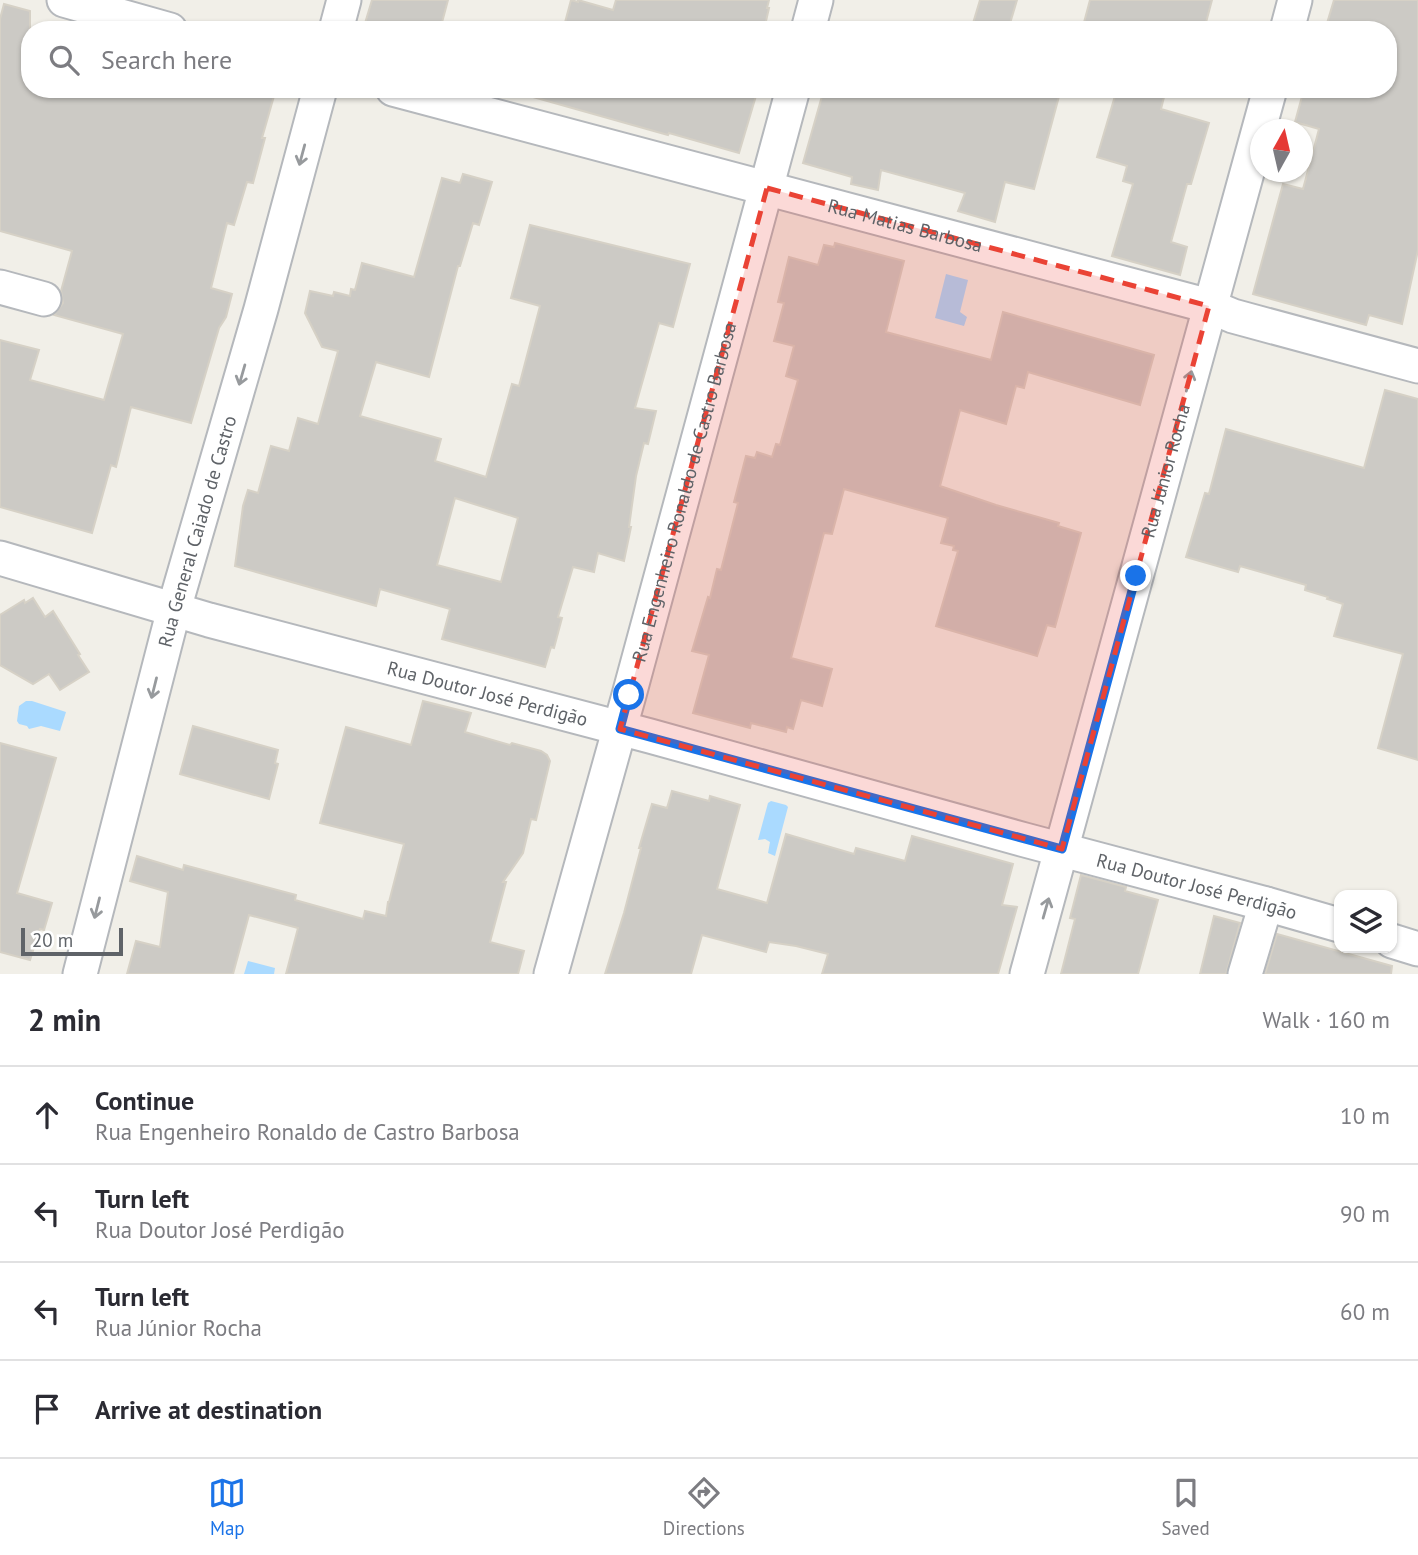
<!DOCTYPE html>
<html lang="en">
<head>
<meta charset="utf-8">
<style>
	body { margin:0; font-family:"PT Sans",sans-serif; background:#f7f7f7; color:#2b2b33 }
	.controls { position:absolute; right:21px; bottom:21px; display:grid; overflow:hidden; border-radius:14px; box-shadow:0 2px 5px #0004 }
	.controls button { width:63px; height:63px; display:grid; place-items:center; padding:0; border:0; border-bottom:2px solid #e1e1e2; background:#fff; color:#2b2b33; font:35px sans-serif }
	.compass { position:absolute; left:1250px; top:119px; width:63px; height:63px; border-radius:50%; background:#fff; box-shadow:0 2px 5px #0004; rotate:8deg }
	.scale { position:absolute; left:21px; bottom:18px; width:102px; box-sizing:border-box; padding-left:7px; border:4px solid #5f6368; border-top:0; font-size:19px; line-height:24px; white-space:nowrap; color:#5f6368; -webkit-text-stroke:5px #fff; paint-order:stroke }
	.stop { position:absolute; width:21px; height:21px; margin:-16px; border:5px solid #1a73e8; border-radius:50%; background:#fff }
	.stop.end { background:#1a73e8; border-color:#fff; box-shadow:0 2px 7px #0008 }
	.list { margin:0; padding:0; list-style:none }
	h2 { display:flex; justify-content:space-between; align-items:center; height:91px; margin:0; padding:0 28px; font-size:30px }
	h2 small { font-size:23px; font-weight:400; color:#7c7c81 }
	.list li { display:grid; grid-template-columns:46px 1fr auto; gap:21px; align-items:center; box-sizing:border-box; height:98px; padding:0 28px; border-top:2px solid #e1e1e2 }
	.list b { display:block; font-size:26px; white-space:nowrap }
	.list p { margin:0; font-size:23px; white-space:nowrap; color:#7c7c81 }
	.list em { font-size:23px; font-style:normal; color:#7c7c81 }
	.icon { flex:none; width:38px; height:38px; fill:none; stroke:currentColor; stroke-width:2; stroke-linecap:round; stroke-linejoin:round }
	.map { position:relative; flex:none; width:1418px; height:974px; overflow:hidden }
	.search { position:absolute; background:#fff; box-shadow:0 2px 5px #0004; left:21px; right:21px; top:21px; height:77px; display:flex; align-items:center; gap:18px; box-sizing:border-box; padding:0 24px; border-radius:28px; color:#7c7c81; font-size:26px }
	.sheet { height:483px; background:#fff }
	nav { display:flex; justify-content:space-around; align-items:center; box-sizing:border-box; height:98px; border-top:2px solid #e1e1e2; background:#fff; font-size:19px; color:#7c7c81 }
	nav a { display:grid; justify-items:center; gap:4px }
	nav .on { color:#1a73e8 }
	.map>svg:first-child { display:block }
	.water { fill:#aadaff }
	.building { fill:#cccac5; stroke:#d6d1c6; stroke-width:2; fill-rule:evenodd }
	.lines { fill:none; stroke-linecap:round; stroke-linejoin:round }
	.minor-casing { stroke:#b5b8bc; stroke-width:37 }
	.minor { stroke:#fff; stroke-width:33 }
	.oneway { stroke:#979a9d }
	.route { stroke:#1a73e8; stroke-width:9 }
	.marked { fill:#ea4335; fill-opacity:0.2; stroke:#ea4335; stroke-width:5; stroke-dasharray:14 9; stroke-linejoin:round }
	.labels { text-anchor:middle; stroke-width:6; stroke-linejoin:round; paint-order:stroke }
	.street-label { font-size:19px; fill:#5f6368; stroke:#fff }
</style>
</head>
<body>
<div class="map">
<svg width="1418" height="974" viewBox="0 0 1418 974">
	<rect width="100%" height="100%" fill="#f1efe8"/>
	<!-- water -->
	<g class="water">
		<path d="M946,274L968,280L960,312L967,317L964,326L935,318Z"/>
		<path d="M26,701H32L66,712L60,731L41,726L29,729L27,726L19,724L17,721L19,706Z"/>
		<path d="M771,801L786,805L788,807L775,856L768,853L770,842L765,839L758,840L768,803Z"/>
		<path d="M248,961L275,968L274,974H244Z"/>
	</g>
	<!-- building -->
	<g class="building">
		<path d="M372,0H448L440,30H363Z"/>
		<path d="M571,0L578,2V0L613,10L616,0H769L767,8H769L764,30H563Z"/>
		<path d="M980,0H1017L1008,30H971Z"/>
		<path d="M1090,0H1212L1204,30H1082Z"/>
		<path d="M1334,0H1418V250L1402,324L1369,315L1366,325L1253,294L1283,184L1303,189L1319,129L1295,122L1304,89H1388V30H1325Z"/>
		<path d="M4,4L30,11V89H276L262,138H265L253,183L247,182L234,225L227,223L211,288L232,294L226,317L219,328L191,423L131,407L116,467L111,465L92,533L0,507V340L39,350L30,380L104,400L123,334L54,315L63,303L61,291L72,251L0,231V19Z"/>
		<path d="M534,89H758L739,153L669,133L668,135L533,97Z"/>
		<path d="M824,89H1061L1034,189L1005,182L995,222L958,211L965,193L881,170L878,190L851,184L852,177L803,163Z"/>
		<path d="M1117,89H1166L1161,109L1209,123L1191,184H1187L1171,242L1187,247L1180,275L1112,256L1133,184L1123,181L1127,166L1097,157Z"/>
		<path d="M463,174L492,182L479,225L473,223L460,266H458L429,377L376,362L360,416L441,439L435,461L486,477L512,384L519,386L540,306L511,298L530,225L690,264L673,327L659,323L635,408L656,411L648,444L644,443L636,476L629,527H631L624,561L598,553L594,572L573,567L558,617L562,618L554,648L551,647L545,667L442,639L450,609L380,589L376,606L235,566L243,506L248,490L258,493L271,446L289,451L298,418L318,424L338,351L322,347L305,313L310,291L333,296L334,292L350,296L351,289L355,290L362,263L414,277L442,178L460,183ZM455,498L518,518L501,582L437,565Z"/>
		<path d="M835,243L904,261L886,332L991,360L1003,312L1154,355L1140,405L1028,372L1024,388L1016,386L1006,424L960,410L940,486L996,505L1059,523L1058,526L1081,533L1055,627L1047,625L1037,656L936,626L958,551L953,550L954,546L941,543L948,518L844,489L832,534L824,533L791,658L832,669L822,706L801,700L793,729L787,727L786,732L751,723L750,728L693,713L709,655L692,651L708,597L710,598L717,569L721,570L738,503L734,502L746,456L755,458L757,452L772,457L776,444L780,445L798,380L786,376L794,346L774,341L784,303L778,302L789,257L818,265L824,245L834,247Z"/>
		<path d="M1385,390L1418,399V760L1378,748L1403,654L1334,636L1343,604L1327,599L1328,597L1305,590L1306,585L1240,566L1238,572L1186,557L1205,493L1209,494L1226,429L1364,468Z"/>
		<path d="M33,598L45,617L53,611L80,654L78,655L89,672L60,690L49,674L33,684L0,665V615L24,600L25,603Z"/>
		<path d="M423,701L471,713L465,732L510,745L512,743L541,751L547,755L550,761L536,820L531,819L523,853L503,882H506L490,942L524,951L518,974H286L298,928L249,915L233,974H127L136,941L160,947L168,892L130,881L137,856L183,870L184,865L296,895L295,900L363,919L365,911L386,916L388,902H389L404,844L320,823L346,727L411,745Z"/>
		<path d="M193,726L278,750L275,763L278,764L269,799L180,774Z"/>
		<path d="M0,743L56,758L17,893L52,903L44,930L40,929L30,960L0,952Z"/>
		<path d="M672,791L709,801L710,796L740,805L717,889L767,903L786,834L854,854L856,848L905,861L912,836L1013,864L1002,905L1017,907L998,974H822L828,954L796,946L769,942L766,952L702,935L691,974H605L624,913L641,848H639L652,804L667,808Z"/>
		<path d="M1081,875L1126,887L1125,891L1158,900L1138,974H1061L1075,919L1070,918Z"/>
		<path d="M1214,916L1240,923L1226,974H1200Z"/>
		<path d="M1277,934L1392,966L1391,974H1265Z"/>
	</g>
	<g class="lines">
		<defs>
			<g id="minor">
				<path d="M64,0L170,30"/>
				<path d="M336,30L344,0"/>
				<path d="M808,30L816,0"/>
				<path d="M1287,30L1295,0"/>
				<path id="s1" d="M393,89L1209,306L1233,316L1418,366"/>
				<path d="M0,287L44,299"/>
				<path id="s2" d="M0,558L209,620L650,736L1025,840L1266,904L1339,925"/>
				<path d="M1392,941L1418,949"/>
				<path id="s3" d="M80,974L174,609L261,309L320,89"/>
				<path id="s4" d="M551,974L629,695L793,89"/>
				<path id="s5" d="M1027,974L1270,89"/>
				<path d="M1245,974L1266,904"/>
			</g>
		</defs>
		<!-- minor casing -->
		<use href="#minor" class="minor-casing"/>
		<!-- minor -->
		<use href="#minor" class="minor"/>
	</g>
	<!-- one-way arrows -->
	<defs><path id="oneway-shaft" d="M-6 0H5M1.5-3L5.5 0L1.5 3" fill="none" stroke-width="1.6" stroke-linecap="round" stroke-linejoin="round" transform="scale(1.75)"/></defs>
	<g class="oneway">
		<use href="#oneway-shaft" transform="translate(302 155) rotate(105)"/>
		<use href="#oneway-shaft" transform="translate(242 375) rotate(106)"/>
		<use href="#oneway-shaft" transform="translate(1189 381) rotate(-75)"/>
		<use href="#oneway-shaft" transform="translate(154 688) rotate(104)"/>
		<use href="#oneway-shaft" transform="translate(97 908) rotate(104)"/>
		<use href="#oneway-shaft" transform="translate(1046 908) rotate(-74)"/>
	</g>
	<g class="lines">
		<!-- route -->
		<path class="route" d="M629,695L620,729L1062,849L1136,576"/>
	</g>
	<!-- marked area -->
	<path class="marked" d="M767,188L1209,306L1062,849L620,729Z"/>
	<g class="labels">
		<!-- street labels -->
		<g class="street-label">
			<text dy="7" stroke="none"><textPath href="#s1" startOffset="530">Rua Matias Barbosa</textPath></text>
			<text dy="7" stroke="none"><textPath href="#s5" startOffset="522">Rua Júnior Rocha</textPath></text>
			<text dy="7" stroke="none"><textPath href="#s4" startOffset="500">Rua Engenheiro Ronaldo de Castro Barbosa</textPath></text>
			<text dy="7" stroke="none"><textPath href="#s3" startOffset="458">Rua General Caiado de Castro</textPath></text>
			<text dy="7" stroke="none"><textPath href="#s2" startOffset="506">Rua Doutor José Perdigão</textPath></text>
			<text dy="7" stroke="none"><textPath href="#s2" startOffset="1241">Rua Doutor José Perdigão</textPath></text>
		</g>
	</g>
</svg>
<div class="controls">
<button><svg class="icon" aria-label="layers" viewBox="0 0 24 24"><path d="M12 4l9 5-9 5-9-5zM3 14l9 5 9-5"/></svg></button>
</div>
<svg class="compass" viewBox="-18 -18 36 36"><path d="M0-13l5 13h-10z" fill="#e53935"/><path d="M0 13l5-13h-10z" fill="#7c7c81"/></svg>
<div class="scale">20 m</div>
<div class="stop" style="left:629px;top:695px"></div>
<div class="stop end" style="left:1136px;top:576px"></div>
<div class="search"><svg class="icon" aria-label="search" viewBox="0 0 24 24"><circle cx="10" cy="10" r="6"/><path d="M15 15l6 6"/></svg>Search here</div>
</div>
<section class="sheet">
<h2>2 min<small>Walk · 160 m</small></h2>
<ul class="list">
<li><svg class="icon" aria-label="ahead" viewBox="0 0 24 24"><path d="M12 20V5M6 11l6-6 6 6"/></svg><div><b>Continue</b><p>Rua Engenheiro Ronaldo de Castro Barbosa</p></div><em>10 m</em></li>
<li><svg class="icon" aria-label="left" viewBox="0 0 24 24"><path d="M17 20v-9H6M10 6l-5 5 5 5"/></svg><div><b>Turn left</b><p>Rua Doutor José Perdigão</p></div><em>90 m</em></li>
<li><svg class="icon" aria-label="left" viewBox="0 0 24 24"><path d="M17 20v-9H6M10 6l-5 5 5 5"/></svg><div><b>Turn left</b><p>Rua Júnior Rocha</p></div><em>60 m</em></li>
<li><svg class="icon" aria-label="arrive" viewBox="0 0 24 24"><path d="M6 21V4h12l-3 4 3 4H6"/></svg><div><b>Arrive at destination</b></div></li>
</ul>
</section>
<nav>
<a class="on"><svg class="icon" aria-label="map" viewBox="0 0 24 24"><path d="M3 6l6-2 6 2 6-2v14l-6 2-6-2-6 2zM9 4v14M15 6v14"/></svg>Map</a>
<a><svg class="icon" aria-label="directions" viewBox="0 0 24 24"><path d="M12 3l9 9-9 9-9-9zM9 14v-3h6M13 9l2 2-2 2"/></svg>Directions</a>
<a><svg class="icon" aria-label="saved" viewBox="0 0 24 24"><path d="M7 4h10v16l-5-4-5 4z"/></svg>Saved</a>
</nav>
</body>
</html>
